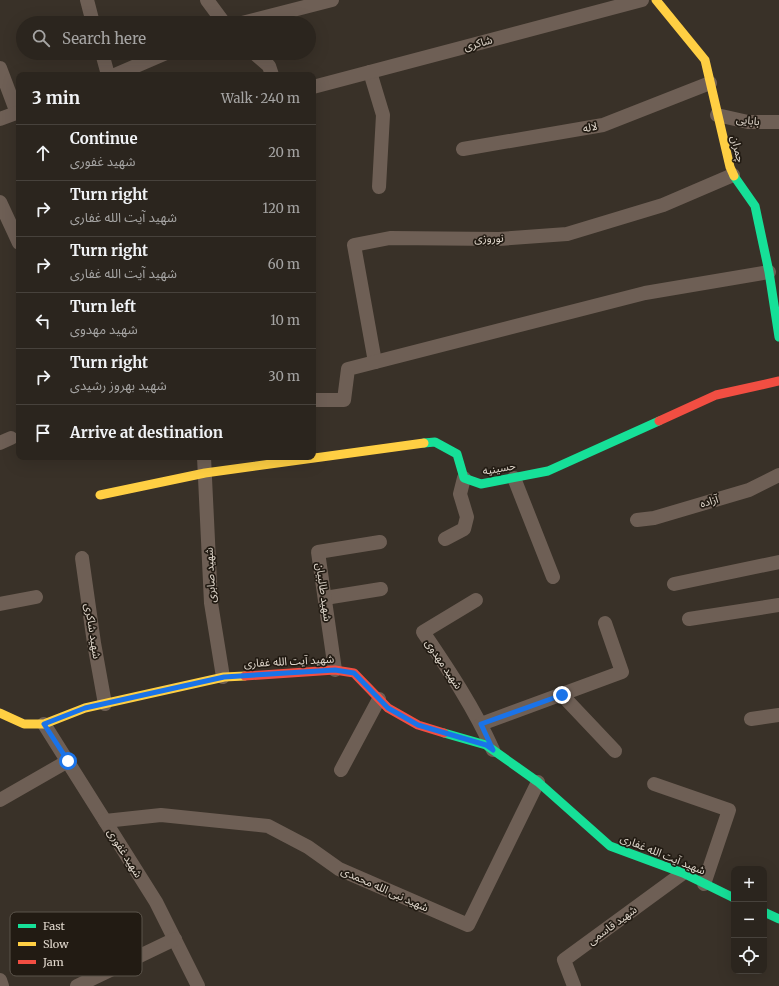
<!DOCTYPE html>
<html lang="en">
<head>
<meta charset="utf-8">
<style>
	body { margin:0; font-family:Merriweather,"Noto Sans Arabic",serif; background:#332d27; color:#f1f3f6 }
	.controls { position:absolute; right:12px; bottom:12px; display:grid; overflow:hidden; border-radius:8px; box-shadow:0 4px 16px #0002 }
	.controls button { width:36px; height:36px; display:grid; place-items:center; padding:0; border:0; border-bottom:1px solid #47423c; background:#2b251e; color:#f1f3f6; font:20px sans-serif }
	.stop { position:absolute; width:12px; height:12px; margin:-9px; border:3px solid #1a73e8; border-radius:50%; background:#fff }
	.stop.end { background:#1a73e8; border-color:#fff; box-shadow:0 1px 4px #0008 }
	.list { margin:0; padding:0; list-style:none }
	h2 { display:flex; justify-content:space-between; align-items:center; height:52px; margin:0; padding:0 16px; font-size:17px }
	h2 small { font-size:13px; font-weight:400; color:#a6a5a4 }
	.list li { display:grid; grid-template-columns:26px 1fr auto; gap:12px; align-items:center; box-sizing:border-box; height:56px; padding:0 16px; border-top:1px solid #47423c }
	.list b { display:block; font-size:15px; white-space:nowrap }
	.list p { margin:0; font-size:13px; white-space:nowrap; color:#a6a5a4 }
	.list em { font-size:13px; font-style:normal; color:#a6a5a4 }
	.icon { flex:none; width:22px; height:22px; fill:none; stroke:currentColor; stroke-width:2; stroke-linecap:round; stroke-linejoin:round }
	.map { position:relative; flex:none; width:779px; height:986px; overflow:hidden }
	.search { position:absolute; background:#2b251e; box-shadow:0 4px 16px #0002; left:16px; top:16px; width:300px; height:44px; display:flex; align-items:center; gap:10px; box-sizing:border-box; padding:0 14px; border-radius:22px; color:#a6a5a4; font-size:15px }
	.panel { position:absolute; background:#2b251e; box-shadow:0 4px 16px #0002; left:16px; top:72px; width:300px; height:388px; border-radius:8px }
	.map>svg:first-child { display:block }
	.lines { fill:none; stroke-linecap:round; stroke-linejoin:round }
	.street { stroke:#6e5f55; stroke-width:14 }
	.fast { stroke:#16e098; stroke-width:9 }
	.slow { stroke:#ffcf43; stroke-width:9 }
	.jam { stroke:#f24e42; stroke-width:9 }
	.route { stroke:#1a73e8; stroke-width:5 }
	.labels { text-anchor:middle; stroke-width:3.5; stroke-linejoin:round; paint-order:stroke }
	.street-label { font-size:11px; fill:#e1d8cd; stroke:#221b13 }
	.key { fill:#221b13; stroke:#5b544b; stroke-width:1 }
	.key-label { font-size:11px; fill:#e1d8cd }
</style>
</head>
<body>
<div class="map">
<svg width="779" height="986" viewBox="0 0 779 986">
	<rect width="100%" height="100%" fill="#393128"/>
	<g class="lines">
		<!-- street -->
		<g class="street">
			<path d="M87,0L93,23"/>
			<path d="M207,0L224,23"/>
			<path d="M242,23L332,0"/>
			<path d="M102,53L108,75"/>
			<path d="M254,53L269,66L272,75"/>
			<path d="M0,68L17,113"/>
			<path d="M370,72L383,115L379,187"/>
			<path d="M115,75L166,53"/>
			<path d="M313,87L642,0"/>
			<path d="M717,115L748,122H779"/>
			<path d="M0,119L19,112"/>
			<path d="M463,149L603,125L710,83"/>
			<path d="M0,202L19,243"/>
			<path d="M375,362L354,245L390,238L499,239L567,234L663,205L733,175"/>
			<path d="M313,400H344L348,369L645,293L769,272"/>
			<path d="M0,443L11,438"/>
			<path d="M204,457L211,603L223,677"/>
			<path d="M514,478L553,577"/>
			<path d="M637,520L654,518L749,490L779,475"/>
			<path d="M445,539L464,529L467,517L460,494L464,478"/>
			<path d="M82,558L94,643L105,704"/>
			<path d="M674,584L779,562"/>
			<path d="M325,598L381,589"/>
			<path d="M476,600L423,632C449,670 474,708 493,750"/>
			<path d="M0,604L36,597"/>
			<path d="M689,619L779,605"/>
			<path d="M335,670L318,552L380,542"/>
			<path d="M562,695L615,751"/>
			<path d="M751,719L779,715"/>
			<path d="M44,724L156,902L198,986"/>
			<path d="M481,724L622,672L605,623"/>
			<path d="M341,770L379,699"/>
			<path d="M654,784L729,810L704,884"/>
			<path d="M0,800L68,761"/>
			<path d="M105,821L161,815L268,826L308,847L339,869L468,925L538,782"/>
			<path d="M0,980L2,986"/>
			<path d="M77,986L175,939"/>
			<path d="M574,986L564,960L683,873"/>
		</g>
		<!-- fast -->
		<g class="fast">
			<path d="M734,176L755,206L769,272L779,337"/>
			<path d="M424,443L435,442L457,454L464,478L481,484L548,471L659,421"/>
			<path d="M444,733L486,745L538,782L610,846L683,873L734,898"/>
			<path d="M764,912L779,919"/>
		</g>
		<!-- slow -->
		<g class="slow">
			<path d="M656,0L705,60L730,167L734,176"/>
			<path d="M100,495L205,473L424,443"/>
			<path d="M0,713L24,724H44L85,708L224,677L245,676"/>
		</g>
		<!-- jam -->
		<g class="jam">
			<path d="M659,421L716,395L779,381"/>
			<path d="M245,676L335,670L354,673L388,708L418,725L444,733"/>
		</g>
	</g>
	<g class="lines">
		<!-- route -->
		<path class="route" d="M68,761L44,724L85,708L224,677L335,670L354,673L388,708L418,725L486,745L493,750L481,724L562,695"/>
	</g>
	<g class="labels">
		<!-- street labels -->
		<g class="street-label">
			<text transform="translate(478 43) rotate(-15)" y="4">شاکری</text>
			<text transform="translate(748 120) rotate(7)" y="4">بابایی</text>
			<text transform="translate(590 127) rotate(-10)" y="4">لاله</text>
			<text transform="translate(738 149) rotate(76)" y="4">چمران</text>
			<text transform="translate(489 238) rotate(-1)" y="4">نوروزی</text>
			<text transform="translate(499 468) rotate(-10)" y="4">حسینیه</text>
			<text transform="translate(709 501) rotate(-16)" y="4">آزاده</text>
			<text transform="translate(210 575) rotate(-93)" y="4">شهید صابری</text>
			<text transform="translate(324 592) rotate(82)" y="4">شهید طالبیان</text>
			<text transform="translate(93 631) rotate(81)" y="4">شهید شاکری</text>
			<text transform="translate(289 661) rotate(-3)" y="4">شهید آیت الله غفاری</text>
			<text transform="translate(444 664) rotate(56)" y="4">شهید مهدوی</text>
			<text transform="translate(125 853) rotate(58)" y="4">شهید غفوری</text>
			<text transform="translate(663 854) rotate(22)" y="4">شهید آیت الله غفاری</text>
			<text transform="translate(385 889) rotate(24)" y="4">شهید نبی الله محمدی</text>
			<text transform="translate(612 925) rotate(-36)" y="4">شهید قاسمی</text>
		</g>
	</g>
	<!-- legend -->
	<rect x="10" y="912" width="132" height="64" rx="6" class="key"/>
	<rect x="18" y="924" width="18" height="4" fill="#16e098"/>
	<rect x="18" y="942" width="18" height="4" fill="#ffcf43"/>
	<rect x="18" y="960" width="18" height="4" fill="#f24e42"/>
	<g class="key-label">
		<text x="43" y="930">Fast</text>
		<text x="43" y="948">Slow</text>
		<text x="43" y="966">Jam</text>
	</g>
</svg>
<div class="controls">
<button>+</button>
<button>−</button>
<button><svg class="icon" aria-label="locate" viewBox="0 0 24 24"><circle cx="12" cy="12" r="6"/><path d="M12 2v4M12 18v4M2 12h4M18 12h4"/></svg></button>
</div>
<div class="stop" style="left:68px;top:761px"></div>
<div class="stop end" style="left:562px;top:695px"></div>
<div class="search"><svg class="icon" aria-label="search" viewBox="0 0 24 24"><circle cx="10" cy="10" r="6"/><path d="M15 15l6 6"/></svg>Search here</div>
<section class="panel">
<h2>3 min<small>Walk · 240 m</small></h2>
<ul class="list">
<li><svg class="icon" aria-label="ahead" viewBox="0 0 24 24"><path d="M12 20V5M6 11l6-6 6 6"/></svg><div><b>Continue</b><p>شهید غفوری</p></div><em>20 m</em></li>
<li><svg class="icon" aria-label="right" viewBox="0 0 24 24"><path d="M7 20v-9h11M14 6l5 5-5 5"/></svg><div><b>Turn right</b><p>شهید آیت الله غفاری</p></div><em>120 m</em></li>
<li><svg class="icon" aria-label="right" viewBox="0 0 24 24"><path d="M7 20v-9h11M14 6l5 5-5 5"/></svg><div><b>Turn right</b><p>شهید آیت الله غفاری</p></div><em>60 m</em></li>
<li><svg class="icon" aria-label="left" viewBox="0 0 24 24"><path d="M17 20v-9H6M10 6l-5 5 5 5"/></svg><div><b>Turn left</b><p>شهید مهدوی</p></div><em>10 m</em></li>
<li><svg class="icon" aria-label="right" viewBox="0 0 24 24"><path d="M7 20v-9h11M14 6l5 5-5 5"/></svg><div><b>Turn right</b><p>شهید بهروز رشیدی</p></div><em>30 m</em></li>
<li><svg class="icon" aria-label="arrive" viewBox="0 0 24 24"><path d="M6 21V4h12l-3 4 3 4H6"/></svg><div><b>Arrive at destination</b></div></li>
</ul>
</section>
</div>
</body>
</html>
